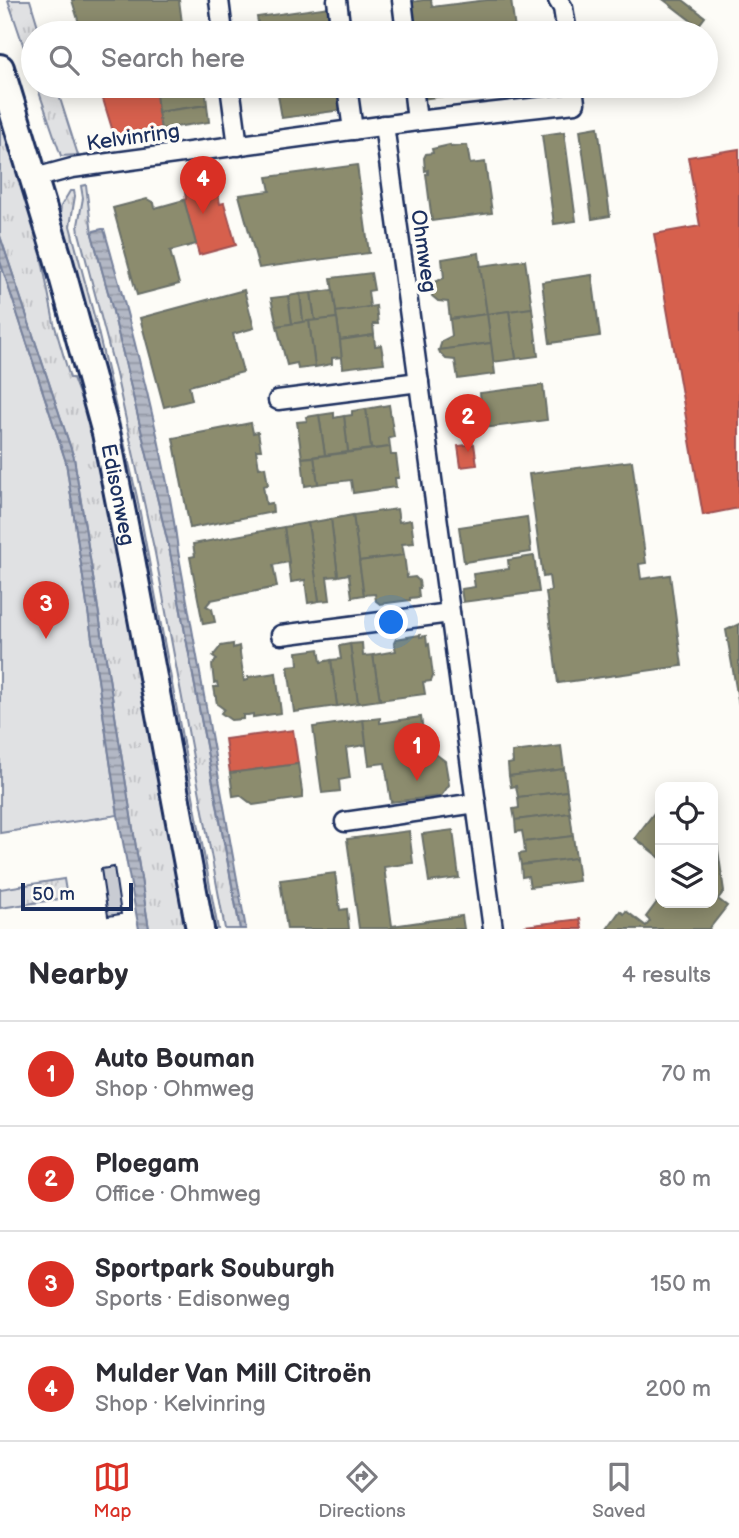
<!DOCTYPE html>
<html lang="en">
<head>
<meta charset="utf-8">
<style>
	body { margin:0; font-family:"Balsamiq Sans",sans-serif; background:#f7f7f7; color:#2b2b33 }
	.controls { position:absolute; right:21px; bottom:21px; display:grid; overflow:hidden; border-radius:14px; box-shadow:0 4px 18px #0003 }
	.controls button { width:63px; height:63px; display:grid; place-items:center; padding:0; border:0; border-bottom:2px solid #e1e1e2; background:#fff; color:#2b2b33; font:35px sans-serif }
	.scale { position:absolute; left:21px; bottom:18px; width:112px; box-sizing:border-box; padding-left:7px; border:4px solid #1b2f5e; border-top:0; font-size:19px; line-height:24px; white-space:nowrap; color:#1b2f5e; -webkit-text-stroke:5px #fdfcf7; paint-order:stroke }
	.you { position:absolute; left:392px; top:623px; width:24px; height:24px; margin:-18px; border:5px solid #fff; border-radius:50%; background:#1a73e8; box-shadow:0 0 0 10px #1a73e833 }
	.badge { display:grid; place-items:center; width:46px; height:46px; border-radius:50%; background:#d93025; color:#fff; font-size:23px; font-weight:700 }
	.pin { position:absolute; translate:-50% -58px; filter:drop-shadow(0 2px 4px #0008) }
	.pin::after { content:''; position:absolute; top:37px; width:24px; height:21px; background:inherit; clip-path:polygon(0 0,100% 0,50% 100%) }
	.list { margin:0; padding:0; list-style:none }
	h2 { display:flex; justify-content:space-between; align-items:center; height:91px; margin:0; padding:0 28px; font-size:30px }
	h2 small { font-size:23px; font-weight:400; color:#7c7c81 }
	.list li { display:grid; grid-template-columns:46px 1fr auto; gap:21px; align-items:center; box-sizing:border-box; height:105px; padding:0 28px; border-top:2px solid #e1e1e2 }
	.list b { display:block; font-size:26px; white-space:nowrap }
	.list p { margin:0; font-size:23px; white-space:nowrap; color:#7c7c81 }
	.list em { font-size:23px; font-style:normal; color:#7c7c81 }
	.icon { flex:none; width:38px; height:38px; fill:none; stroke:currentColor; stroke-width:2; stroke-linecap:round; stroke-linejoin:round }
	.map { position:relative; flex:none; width:739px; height:929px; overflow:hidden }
	.search { position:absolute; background:#fff; box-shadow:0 4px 18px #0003; left:21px; right:21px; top:21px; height:77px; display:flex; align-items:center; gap:18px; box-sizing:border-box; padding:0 24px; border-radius:38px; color:#7c7c81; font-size:26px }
	.sheet { height:511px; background:#fff }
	nav { display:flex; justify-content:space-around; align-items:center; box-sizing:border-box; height:98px; border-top:2px solid #e1e1e2; background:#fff; font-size:19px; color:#7c7c81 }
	nav a { display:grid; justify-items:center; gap:4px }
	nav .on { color:#d93025 }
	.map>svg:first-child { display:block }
	.grass { fill:url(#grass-tufts); stroke:#7e88a0; stroke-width:2 }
	.pitch { fill:#e0e1e3; stroke:#7e88a0; stroke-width:2 }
	.water { fill:url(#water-rules); stroke:#76819c; stroke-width:2 }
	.shops { fill:#d6604d; stroke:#9e5152; stroke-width:2 }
	.industry { fill:#8c8c6e; stroke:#6a7069; stroke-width:2 }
	.building { fill:#c9ccd3; stroke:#1b2f5e; stroke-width:2 }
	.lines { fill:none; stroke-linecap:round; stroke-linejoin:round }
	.street-casing { stroke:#1b2f5e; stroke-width:23 }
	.secondary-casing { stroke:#1b2f5e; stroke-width:32 }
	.street { stroke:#fdfcf7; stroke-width:18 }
	.secondary { stroke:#fdfcf7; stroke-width:26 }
	.labels { text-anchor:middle; stroke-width:7; stroke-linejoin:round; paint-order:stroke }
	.street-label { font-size:21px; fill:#1b2f5e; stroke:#fdfcf7 }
</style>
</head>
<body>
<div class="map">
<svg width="739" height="929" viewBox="0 0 739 929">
	<defs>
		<pattern id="grass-tufts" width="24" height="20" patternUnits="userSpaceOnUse" patternTransform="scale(1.75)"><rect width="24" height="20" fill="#e0e1e3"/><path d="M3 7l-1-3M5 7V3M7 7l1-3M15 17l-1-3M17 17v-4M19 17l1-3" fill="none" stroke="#c0c1c5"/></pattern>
		<pattern id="water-rules" width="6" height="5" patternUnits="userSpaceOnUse" patternTransform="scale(1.75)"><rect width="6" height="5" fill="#b3b8c5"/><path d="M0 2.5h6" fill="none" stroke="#9196a3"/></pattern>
	</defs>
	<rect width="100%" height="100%" fill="#fdfcf7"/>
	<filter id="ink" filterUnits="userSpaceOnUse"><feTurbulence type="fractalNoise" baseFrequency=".0143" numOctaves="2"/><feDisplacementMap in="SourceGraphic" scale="14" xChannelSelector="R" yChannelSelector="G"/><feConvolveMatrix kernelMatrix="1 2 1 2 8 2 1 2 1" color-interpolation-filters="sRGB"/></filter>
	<g filter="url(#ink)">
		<!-- grass -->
		<g class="grass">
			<path d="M8,0H30L40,33H33V74Z"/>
			<path d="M37,86H56L78,155L61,156Z"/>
			<path d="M0,104L46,258L42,260L54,323L70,378H73L98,445L191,929H149L74,458L0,236Z"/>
			<path d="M86,185L92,234L111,303L170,552L240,929H225L155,553L116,374L79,233L78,225L83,198L81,186Z"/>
			<path d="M70,191H74L75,196L70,226L96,323L137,497L218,929H209L59,223L61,206Z"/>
			<path d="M64,879L67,898L0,908V889Z"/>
		</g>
		<!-- pitch -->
		<path class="pitch" d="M0,261L66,462L118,815L0,833Z"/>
		<!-- water -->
		<g class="water">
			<path d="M102,229H104C124,299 142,369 158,439C166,477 174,513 178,551L246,929H240L239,922L170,552L111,303L92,234L94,231Z"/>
			<path d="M0,236L74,458L149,929H139L118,815L66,462L0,261Z"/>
		</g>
		<!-- shops -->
		<g class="shops">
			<path d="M99,86H155L161,129L114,135Z"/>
			<path d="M739,149V508L703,515L654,234L700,226L688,157Z"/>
			<path d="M216,184L220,204L224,203L236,245L199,255L184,200L186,199L185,192Z"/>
			<path d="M474,444L477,465L461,467L458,446Z"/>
			<path d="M293,730L298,764L230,773L225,739Z"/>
			<path d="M580,919L582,929H525V926Z"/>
		</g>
		<!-- industry -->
		<g class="industry">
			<path d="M72,0H179L182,23L109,33H82Z"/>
			<path d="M423,0H431L432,7L487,0H511L515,30L491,33H413L410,10H413L412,2Z"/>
			<path d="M664,0H683L705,17L698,26Z"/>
			<path d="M329,7L333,30L308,33H260L257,17Z"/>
			<path d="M155,86H199L156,92Z"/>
			<path d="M199,86H205L207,105L158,112L156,92Z"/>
			<path d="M277,86H340L278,95Z"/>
			<path d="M340,86L343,110L282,118L278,95Z"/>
			<path d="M420,86H512V87L422,99Z"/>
			<path d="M207,105L209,122L161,129L158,112Z"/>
			<path d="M598,127L610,216L592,219L580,130Z"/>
			<path d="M564,132L576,221L554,224L542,135Z"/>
			<path d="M450,145L451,147L467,145L470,164L485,162L492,213L432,221L426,174H428V170L425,171L424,158L426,154L433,153L432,149Z"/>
			<path d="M357,165L369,253L259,268L239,195L270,191L267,177Z"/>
			<path d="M147,199L154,203L155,208L184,200L196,244L170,251L179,284L137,295L113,208Z"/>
			<path d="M479,253L487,314L450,319L448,302L438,301L432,296L431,292L435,282L444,278L442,259Z"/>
			<path d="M525,260L532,308L487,314L480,266Z"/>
			<path d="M371,273L374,290L368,291L370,307L336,312L331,278Z"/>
			<path d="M592,275L600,336L550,343L542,282Z"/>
			<path d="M244,290L254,328L233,334L243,372L189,386L192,400L164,407L140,318Z"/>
			<path d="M333,290L337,318L315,321L311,293Z"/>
			<path d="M311,293L315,321L303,322L300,294Z"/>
			<path d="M300,294L303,322L292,324L288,296Z"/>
			<path d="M288,296L292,324L277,326L271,298Z"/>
			<path d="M376,306L378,324H373L374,335L340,340L336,312Z"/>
			<path d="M532,308L538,356L516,359L509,311Z"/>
			<path d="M509,311L516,359L493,362L487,314Z"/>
			<path d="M487,314L491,343L439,350L442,341L452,336L450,319Z"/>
			<path d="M337,318L342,357L332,358V364L315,367L309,321Z"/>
			<path d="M309,321L315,367L298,369L297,363L287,365L277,326Z"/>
			<path d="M374,335L375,346L381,345L384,363L343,368L340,340Z"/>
			<path d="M491,343L495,374L458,379L455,360L446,359L440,353L439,350Z"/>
			<path d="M543,385L547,420L484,428L480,393Z"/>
			<path d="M389,405L394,437L389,438L390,447L371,449L366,409Z"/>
			<path d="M366,409L371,449L348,452L344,416L352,415V411Z"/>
			<path d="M334,413V418L344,416L348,452L325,455L319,415Z"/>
			<path d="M319,415L325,455L302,458L297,422L307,421L306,417Z"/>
			<path d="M251,423L253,433L258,432L261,450H256L259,468L265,467L268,485L263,486L266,504L272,503L273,512L190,528L173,438Z"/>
			<path d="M390,447L391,455H396L399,478H395L396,487L353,493L351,480L318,484L314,457Z"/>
			<path d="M314,457L318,484L305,486L302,458Z"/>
			<path d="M632,461L646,563L639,564L641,579L670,575L682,666L558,683L546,592L551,591L549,576L543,577L529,474Z"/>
			<path d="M397,509L399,522L411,520L414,543L402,544L404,555L359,561L353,515Z"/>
			<path d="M353,515L364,595L352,597L349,574L338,576L331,519Z"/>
			<path d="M527,517L531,552L464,562L459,527Z"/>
			<path d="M331,519L338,576L327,577L330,600L319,601L308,523Z"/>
			<path d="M308,523L319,601L308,603L305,580L291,582L284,527Z"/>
			<path d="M284,527L289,562L273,565L277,587L211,600L206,606L212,609L215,622L203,624L190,557L195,556L193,544Z"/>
			<path d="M404,555L407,578L415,577L419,581L420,588H418L419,597L410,598V600L380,604L376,601L375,594L364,595L359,561Z"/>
			<path d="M534,556L539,592L463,602L461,589L475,587L473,574L509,569L508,560Z"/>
			<path d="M739,624V705L726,630Z"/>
			<path d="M420,635V637L426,636L427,645L429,644L433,676L431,681L423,682L425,694L380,700L373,655L396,651L394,643L396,639Z"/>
			<path d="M362,643L363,656L373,655L380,700L358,703L350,644Z"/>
			<path d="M233,644V648L239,646L244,681L248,680V677L276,673L281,713L253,717V714L248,715H243V719L231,720L221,713L224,709L217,704L214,687H218L217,682L214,683L212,665L217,659L213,656L221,646Z"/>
			<path d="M350,644L358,703L337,706L331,660L341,659L339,646Z"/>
			<path d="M319,649L321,662L331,660L337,706L294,712L288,666L298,665L297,652Z"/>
			<path d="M421,717L425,746L445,761L449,785L441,796L391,802L385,763L369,765L363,720L380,718V723Z"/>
			<path d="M363,720L366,745L346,748L350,778L339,780L340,791L322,793L313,727Z"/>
			<path d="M561,746L564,769L509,776L508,764L513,763L512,752Z"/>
			<path d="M298,764L303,798L253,805L240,795L233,796L230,773Z"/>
			<path d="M564,769L567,791L518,797L516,786L511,787L509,776Z"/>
			<path d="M567,791L570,813L515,820L513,809L519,808L518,797Z"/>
			<path d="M660,805V858L635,838Z"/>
			<path d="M570,813L573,836L524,842L522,831L516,832L515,820Z"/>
			<path d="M453,830L459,878L429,882L422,834Z"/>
			<path d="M409,831L413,863L384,867L392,926L462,916L464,929L359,928L347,839Z"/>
			<path d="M573,836L576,858L521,865L519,854L525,853L524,842Z"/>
			<path d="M713,839L717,843L724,891L718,899L727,906L709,929H607L620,911L624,914L626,911L646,926L650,921L646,917L660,898V903H713Z"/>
			<path d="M576,858L579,881L530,887L528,876L522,877L521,865Z"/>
			<path d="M335,873L340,910L347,909L349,929H287L280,880Z"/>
		</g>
		<!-- building -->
		<path class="building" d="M114,867L121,914L108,916L101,869Z"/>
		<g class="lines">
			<defs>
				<g id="street">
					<path d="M219,0L223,33"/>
					<path d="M337,0L341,33"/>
					<path d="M402,0L406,33"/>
					<path d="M558,0L563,8L567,33"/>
					<path d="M230,86L238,146"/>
					<path d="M347,86L353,130"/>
					<path d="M413,86L417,121"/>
					<path d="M384,125L493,929"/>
					<path d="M35,178L72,168L417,121L575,103L573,86"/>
					<path d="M278,400L419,382"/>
					<path d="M281,635L450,613"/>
					<path d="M345,822L476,803"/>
				</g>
				<g id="secondary">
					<path id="s1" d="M0,68L58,258L106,433L131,559L200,929"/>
				</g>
			</defs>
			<!-- street casing -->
			<use href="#street" class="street-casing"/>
			<!-- secondary casing -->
			<use href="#secondary" class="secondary-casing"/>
			<!-- street -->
			<use href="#street" class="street"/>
			<!-- secondary -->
			<use href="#secondary" class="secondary"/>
		</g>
	</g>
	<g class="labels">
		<!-- street labels -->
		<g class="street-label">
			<text transform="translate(133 137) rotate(-8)" y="7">Kelvinring</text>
			<text transform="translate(424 251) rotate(82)" y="7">Ohmweg</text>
			<text dy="7" stroke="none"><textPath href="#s1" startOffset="443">Edisonweg</textPath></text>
		</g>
	</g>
</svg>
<div class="controls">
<button><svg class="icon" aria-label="locate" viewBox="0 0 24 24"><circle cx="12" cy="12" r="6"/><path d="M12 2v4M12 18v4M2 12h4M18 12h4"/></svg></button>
<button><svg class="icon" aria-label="layers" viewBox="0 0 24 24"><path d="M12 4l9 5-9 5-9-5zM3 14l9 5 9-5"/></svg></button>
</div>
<div class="scale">50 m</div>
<div class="you"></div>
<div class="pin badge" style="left:417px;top:781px">1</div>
<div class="pin badge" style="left:468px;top:452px">2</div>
<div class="pin badge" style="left:46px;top:639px">3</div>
<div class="pin badge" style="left:203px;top:214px">4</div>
<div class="search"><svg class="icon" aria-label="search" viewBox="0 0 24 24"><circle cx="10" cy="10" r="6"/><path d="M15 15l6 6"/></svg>Search here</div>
</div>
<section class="sheet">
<h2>Nearby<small>4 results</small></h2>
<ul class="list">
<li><span class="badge">1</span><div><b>Auto Bouman</b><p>Shop · Ohmweg</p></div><em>70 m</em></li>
<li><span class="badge">2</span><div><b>Ploegam</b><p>Office · Ohmweg</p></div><em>80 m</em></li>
<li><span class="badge">3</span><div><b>Sportpark Souburgh</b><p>Sports · Edisonweg</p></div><em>150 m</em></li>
<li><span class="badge">4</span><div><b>Mulder Van Mill Citroën</b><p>Shop · Kelvinring</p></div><em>200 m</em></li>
</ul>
</section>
<nav>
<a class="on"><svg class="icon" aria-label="map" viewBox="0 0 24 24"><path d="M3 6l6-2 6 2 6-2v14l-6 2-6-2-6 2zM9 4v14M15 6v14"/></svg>Map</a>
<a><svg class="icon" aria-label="directions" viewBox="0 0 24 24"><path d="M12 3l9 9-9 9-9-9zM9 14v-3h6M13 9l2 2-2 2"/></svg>Directions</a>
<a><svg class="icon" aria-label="saved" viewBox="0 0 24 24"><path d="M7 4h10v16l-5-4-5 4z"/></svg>Saved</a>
</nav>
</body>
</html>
